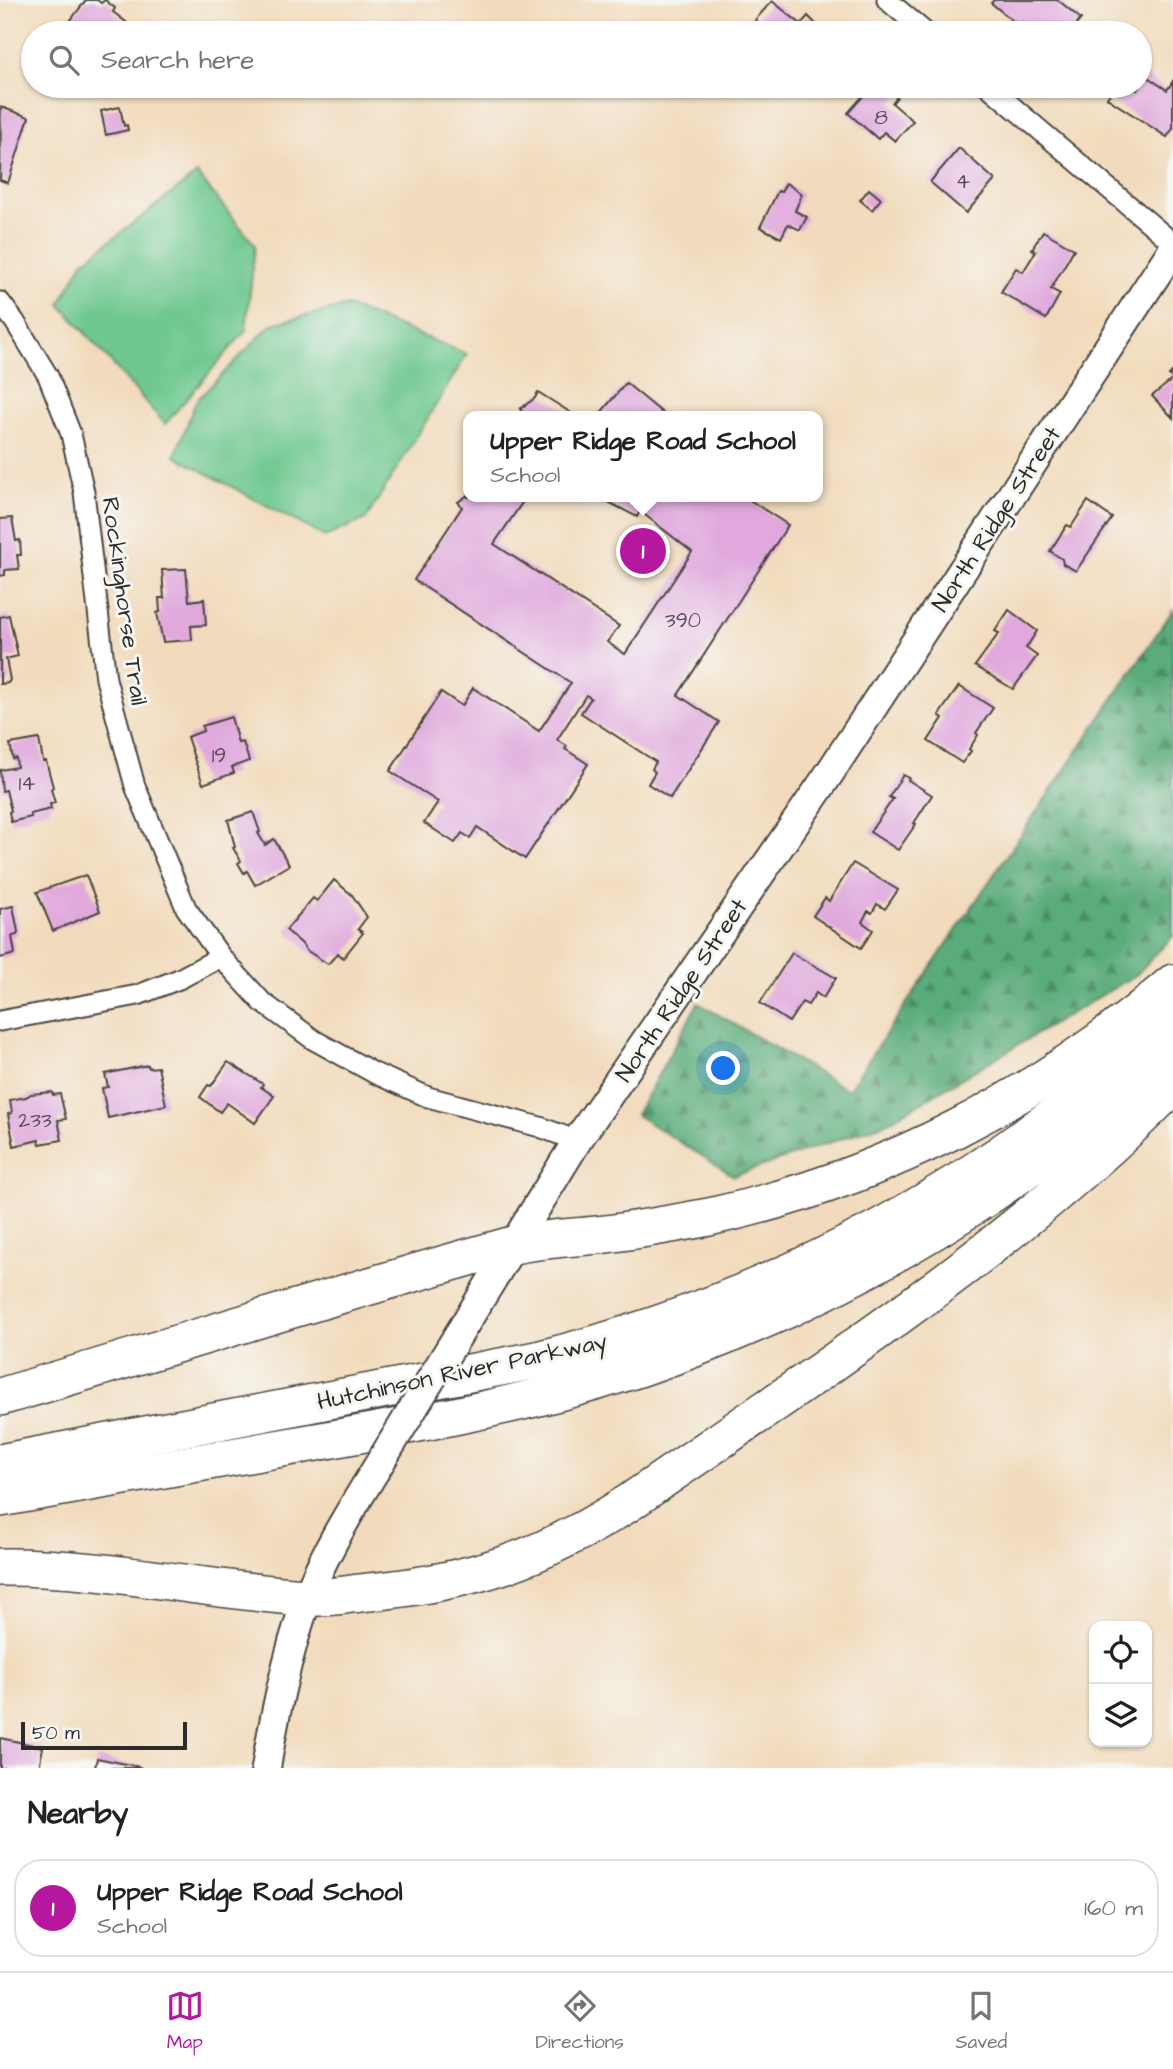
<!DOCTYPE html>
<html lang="en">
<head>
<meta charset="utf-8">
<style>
	body { margin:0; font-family:"Architects Daughter",sans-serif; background:#f6f6f6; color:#222 }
	.controls { position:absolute; right:21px; bottom:21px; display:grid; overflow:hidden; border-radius:14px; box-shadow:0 2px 5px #0004 }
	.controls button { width:63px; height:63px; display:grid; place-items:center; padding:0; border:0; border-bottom:2px solid #e0e0e0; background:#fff; color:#222; font:35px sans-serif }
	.scale { position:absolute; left:21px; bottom:18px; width:166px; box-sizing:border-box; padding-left:7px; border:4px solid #2b2b2b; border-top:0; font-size:19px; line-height:24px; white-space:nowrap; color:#2b2b2b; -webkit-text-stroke:5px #f6f6f2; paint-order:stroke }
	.you { position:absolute; left:724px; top:1069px; width:24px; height:24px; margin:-18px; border:5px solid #fff; border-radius:50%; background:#1a73e8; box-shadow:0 0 0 10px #1a73e833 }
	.badge { display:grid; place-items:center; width:46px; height:46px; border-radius:50%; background:#b5179e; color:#fff; font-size:23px; font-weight:700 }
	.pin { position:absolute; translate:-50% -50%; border:4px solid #fff; box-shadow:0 2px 7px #0006 }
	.popup { position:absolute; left:463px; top:411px; width:360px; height:91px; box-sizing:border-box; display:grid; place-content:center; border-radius:14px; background:#fff; filter:drop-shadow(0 2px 5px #0005); font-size:23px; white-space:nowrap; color:#767676 }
	.popup b { font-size:26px; color:#222 }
	.popup::after { content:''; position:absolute; left:50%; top:100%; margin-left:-14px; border:14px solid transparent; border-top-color:#fff }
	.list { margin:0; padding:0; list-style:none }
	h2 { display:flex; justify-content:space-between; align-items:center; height:91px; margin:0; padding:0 28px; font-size:30px }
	h2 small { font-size:23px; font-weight:400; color:#767676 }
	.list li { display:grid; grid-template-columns:46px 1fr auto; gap:21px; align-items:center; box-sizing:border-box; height:98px; margin:0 14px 14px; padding:0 14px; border:2px solid #e0e0e0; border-radius:28px }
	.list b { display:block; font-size:26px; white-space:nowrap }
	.list p { margin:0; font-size:23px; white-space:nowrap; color:#767676 }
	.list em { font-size:23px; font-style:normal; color:#767676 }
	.icon { flex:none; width:38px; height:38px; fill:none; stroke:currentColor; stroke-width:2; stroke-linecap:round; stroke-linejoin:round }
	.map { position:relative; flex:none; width:1173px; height:1768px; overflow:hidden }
	.search { position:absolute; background:#fff; box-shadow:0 2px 5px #0004; left:21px; right:21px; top:21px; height:77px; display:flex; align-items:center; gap:18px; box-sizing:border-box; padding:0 24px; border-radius:38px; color:#767676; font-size:26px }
	.sheet { height:203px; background:#fff }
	nav { display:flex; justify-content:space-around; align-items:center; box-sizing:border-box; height:98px; border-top:2px solid #e0e0e0; background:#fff; font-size:19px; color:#767676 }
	nav a { display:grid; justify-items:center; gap:4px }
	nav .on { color:#b5179e }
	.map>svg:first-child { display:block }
	.grass { fill:#6ec88f; stroke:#4c7a5d; stroke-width:2 }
	.forest { fill:url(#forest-firs); stroke:#426c52; stroke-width:2 }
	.building { fill:#e0a8dd }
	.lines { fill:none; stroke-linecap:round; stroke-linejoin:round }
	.street-casing { stroke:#494541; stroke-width:23 }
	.secondary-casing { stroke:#494541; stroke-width:32 }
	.highway-casing { stroke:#494541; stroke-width:40 }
	.street { stroke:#fff; stroke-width:19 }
	.secondary { stroke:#fff; stroke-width:28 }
	.highway { stroke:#fff; stroke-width:37 }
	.secondary-bridge-casing { stroke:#494541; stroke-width:32; stroke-linecap:butt }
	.secondary-bridge { stroke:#fff; stroke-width:28 }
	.labels { text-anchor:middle; stroke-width:6; stroke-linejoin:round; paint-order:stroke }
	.number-label { font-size:21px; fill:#584a58 }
	.street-label { font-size:24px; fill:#2b2b2b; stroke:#f6f6f2 }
</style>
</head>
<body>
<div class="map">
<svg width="1173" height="1768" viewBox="0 0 1173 1768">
	<defs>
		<pattern id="forest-firs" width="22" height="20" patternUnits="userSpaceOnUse" patternTransform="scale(1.75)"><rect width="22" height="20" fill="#5aac7a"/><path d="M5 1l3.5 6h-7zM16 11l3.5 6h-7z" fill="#4b8c64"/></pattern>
	</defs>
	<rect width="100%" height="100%" fill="#f6f6f2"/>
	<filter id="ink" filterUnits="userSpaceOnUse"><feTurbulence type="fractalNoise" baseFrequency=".0143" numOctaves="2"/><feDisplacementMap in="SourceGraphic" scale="14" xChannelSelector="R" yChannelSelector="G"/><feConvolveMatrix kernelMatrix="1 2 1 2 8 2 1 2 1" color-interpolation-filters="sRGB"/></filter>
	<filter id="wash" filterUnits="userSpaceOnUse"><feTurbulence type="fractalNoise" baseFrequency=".00686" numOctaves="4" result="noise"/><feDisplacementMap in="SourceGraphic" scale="28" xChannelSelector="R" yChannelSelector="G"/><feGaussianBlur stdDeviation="1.57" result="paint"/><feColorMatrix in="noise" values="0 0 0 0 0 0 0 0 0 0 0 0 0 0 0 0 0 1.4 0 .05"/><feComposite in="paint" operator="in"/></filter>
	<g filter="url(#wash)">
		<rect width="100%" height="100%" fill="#f2dbbc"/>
		<!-- grass -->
		<g class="grass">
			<path d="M197,174L255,245L246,330L165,424L60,304L83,262Z"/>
			<path d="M347,306L467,354L366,519L325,537L175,456L196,401L272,324Z"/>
		</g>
		<!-- forest -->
		<path class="forest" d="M1173,610V936L1136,975L886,1123L734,1176L636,1115L698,1003L848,1090Z"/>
		<g id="blocks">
			<!-- building -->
			<g class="building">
				<path d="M86,0H97L101,3L105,0L115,8L113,12L126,22L117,33H61Z"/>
				<path d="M994,0H1058L1081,19L1069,33H1039L1022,22L1019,26L991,3Z"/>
				<path d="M772,1L801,24L808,16L815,23L809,30L812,33H759L764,28L755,20Z"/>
				<path d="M1146,76L1167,90L1173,81V128L1167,137L1107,98L1115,86H1131L1137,90Z"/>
				<path d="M872,86H884L897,97L892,103L913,121L895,141L884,132L878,139L848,113Z"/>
				<path d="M1,107L29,117L8,183L0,180Z"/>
				<path d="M120,107L124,126L127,125L128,130L106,135L101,111Z"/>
				<path d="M959,148L995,180L966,213L930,182Z"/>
				<path d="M786,183L802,194L795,211L807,217L800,230L788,224L781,238L760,227L778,191L781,192Z"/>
				<path d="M869,189L881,199L872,210L860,200Z"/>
				<path d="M1043,231L1074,249L1051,289L1060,294L1046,319L1001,292L1016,268L1023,272L1036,251L1032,249Z"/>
				<path d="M1173,371V418L1152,396L1173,379L1169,375Z"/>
				<path d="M626,383L666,416H598Z"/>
				<path d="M538,392L576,416H523L524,414L520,409L535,398Z"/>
				<path d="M468,495V497H526L494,544L619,626L607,642L625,654L692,552L640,511L637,517L599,497H745L788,525L678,695L719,722L670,798L648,784L655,772L652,769L656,762L581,713L591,698L586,695L557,740L567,746L565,749L588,764L525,859L477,827L470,838L462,833L455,843L424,823L438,802L390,771L441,692L462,706L473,688L539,731L571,683L414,580L462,507L458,502Z"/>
				<path d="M1088,501L1112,518L1076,571L1063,564L1062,559L1050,551L1067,525L1071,527Z"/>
				<path d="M12,518L16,541L20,540L21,555H17L19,569L5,570V575L0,576V519Z"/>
				<path d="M186,569L189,601L204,599L206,625L191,626L192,640L163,642L157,613L160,612L159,598H164L162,570Z"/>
				<path d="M1009,610L1037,631L1026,648L1037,656L1013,689L975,666L999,633L995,631Z"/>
				<path d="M9,615L18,656L6,659L10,680L8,683L0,684V617Z"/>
				<path d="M959,686L993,708L976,733L978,735L969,749L971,751L962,763L928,741L943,718L939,715Z"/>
				<path d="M231,717L238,743L243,742L249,761L232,767L234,773L203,784L187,737L203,731L202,726Z"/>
				<path d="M39,739L43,761H46L53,787L51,789L55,803L50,804L51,809L30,814L31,817L11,822L9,812L11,811L6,790L2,791L0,770L17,767L16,758L13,759L10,744Z"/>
				<path d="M903,775L909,778L908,780L932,795L914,823L916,824L898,850L870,832L893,799L889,797Z"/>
				<path d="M253,812L260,832L258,833L265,845L274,839L289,865L255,885L247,871L244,873L238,863L241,861L233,848L235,847L228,820Z"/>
				<path d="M853,863L898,890L885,909L877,904L872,913L868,911L862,922L873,930L861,948L813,916L825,898L829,901Z"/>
				<path d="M86,875L100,911L53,931L37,892Z"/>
				<path d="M334,880L352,895L367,917L358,929L363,933L343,958L338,953L328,964L306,950L302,944L286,930L313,898L317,901Z"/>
				<path d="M13,906L18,932L17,935L12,936L15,954L0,958V909Z"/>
				<path d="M792,953L836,978L823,998L816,993L808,1005L802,1002L789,1022L760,1003Z"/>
				<path d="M228,1062L263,1084L261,1087L274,1096L255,1123L227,1103L220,1112L200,1097L208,1085L211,1086Z"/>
				<path d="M148,1065L149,1068L158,1067L166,1105L108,1118L102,1088L108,1087L105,1074Z"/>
				<path d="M52,1092L53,1095L60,1094L66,1119L58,1120L62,1140L40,1144L39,1140L14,1146L8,1114L12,1113L10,1100L26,1097L31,1094Z"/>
				<path d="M0,1738L43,1747L39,1768H0Z"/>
				<path d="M97,1758L140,1767V1768H95Z"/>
			</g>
		</g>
	</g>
	<g filter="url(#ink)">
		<use href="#blocks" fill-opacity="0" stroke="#494541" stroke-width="2"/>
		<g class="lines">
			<defs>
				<g id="street">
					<path d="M887,0L926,33"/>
					<path d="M988,86L1173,243"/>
					<path d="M0,302L15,322L48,376L71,434L84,492L106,679L135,786L186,908L221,957L262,1002L314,1040L374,1073L428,1097L540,1127L577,1141"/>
					<path d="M0,1021L138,995L179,979L221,957"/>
				</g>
				<g id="secondary">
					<path d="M468,1319L577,1141L827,777L1173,249"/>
					<path d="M266,1768C276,1705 290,1640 314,1581C328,1548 346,1518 365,1487"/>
				</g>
				<g id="highway">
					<path d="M0,1397C170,1347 339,1293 509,1246C538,1239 568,1238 597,1235C635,1231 672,1224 709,1217C881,1180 1040,1097 1173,983"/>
					<path d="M0,1463L537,1360C773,1301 998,1184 1173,1013"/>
					<path d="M0,1498C105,1479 211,1461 316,1442C411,1425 506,1408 598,1381C812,1317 1008,1201 1173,1052"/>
					<path d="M0,1567C103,1566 203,1590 305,1597C326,1599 348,1594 369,1592C473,1582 543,1558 630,1502C819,1372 1011,1249 1173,1086"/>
				</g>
			</defs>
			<!-- street casing -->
			<use href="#street" class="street-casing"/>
			<!-- secondary casing -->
			<use href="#secondary" class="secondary-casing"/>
			<!-- highway casing -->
			<use href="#highway" class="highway-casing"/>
			<!-- street -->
			<use href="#street" class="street"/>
			<!-- secondary -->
			<use href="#secondary" class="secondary"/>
			<!-- highway -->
			<use href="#highway" class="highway"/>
			<defs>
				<path id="secondary-bridge" d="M365,1487L468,1319"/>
			</defs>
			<!-- secondary-bridge casing -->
			<use href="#secondary-bridge" class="secondary-bridge-casing"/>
			<!-- secondary-bridge -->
			<use href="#secondary-bridge" class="secondary-bridge"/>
		</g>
	</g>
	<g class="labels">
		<!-- number labels -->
		<g class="number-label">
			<text x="881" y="124">8</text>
			<text x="963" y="188">4</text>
			<text x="683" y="627">390</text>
			<text x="219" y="762">19</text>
			<text x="27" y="790">14</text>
			<text x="35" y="1127">233</text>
		</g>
		<!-- street labels -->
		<g class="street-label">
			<text transform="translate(996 519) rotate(-57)" y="8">North Ridge Street</text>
			<text transform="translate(125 601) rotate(82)" y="8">Rockinghorse Trail</text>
			<text transform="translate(681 990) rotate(-56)" y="8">North Ridge Street</text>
			<text transform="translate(462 1371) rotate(-12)" y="8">Hutchinson River Parkway</text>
		</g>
	</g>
</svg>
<div class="controls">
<button><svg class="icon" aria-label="locate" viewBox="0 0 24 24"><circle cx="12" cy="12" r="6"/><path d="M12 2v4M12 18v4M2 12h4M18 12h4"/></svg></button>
<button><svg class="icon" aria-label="layers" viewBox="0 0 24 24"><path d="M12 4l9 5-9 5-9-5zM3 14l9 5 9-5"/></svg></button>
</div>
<div class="scale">50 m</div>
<div class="you"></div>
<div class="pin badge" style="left:643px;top:551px">1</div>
<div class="popup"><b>Upper Ridge Road School</b>School</div>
<div class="search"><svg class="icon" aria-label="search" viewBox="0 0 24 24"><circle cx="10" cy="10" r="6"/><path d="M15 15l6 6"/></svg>Search here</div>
</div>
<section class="sheet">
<h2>Nearby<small></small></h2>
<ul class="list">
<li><span class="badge">1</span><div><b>Upper Ridge Road School</b><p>School</p></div><em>160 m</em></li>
</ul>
</section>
<nav>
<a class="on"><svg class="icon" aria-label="map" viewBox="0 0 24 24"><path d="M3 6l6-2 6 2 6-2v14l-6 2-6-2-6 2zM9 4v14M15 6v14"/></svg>Map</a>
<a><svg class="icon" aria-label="directions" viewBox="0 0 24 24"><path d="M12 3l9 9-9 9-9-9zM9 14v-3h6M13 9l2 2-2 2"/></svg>Directions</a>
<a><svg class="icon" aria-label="saved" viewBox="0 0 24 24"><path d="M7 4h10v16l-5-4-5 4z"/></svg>Saved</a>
</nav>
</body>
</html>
